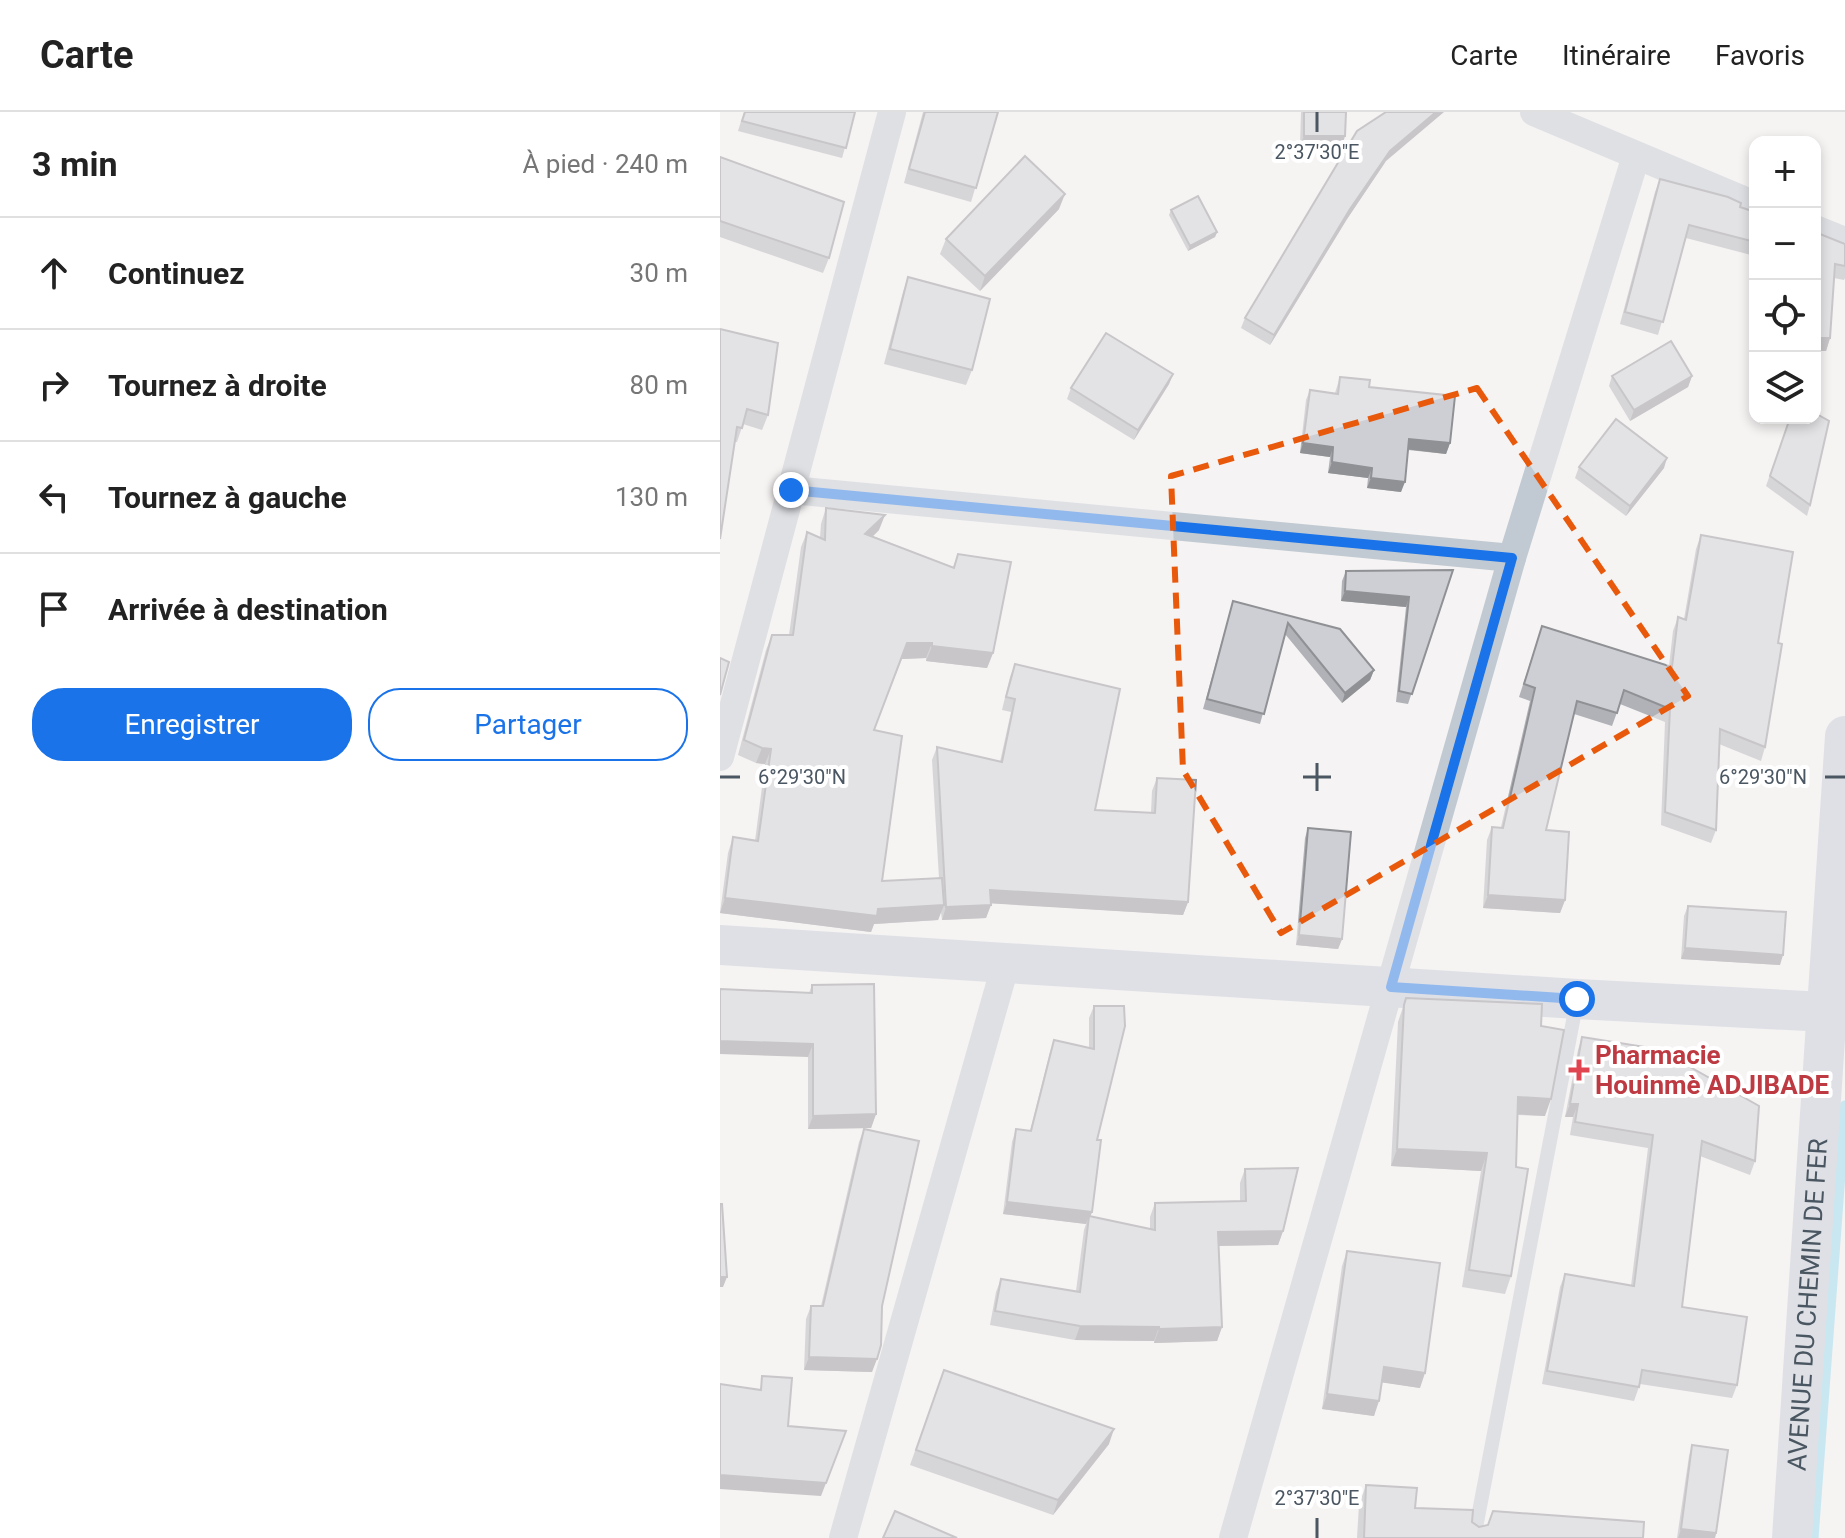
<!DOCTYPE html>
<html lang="fr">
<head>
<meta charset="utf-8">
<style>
	body { margin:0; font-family:Roboto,sans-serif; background:#f6f6f6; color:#222 }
	.controls { position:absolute; right:24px; top:24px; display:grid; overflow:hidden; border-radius:16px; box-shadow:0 4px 12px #0003 }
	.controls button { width:72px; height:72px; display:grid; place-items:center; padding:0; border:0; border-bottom:2px solid #e0e0e0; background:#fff; color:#222; font:40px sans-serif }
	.stop { position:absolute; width:24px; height:24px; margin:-18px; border:6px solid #1a73e8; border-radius:50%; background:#fff }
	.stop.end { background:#1a73e8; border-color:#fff; box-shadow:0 2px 8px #0008 }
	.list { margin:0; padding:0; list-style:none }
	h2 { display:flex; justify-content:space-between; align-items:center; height:104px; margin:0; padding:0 32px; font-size:34px }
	h2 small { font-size:26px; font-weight:400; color:#767676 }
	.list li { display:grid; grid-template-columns:52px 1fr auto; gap:24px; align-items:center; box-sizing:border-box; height:112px; padding:0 32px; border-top:2px solid #e0e0e0 }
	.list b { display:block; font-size:30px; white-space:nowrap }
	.list em { font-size:26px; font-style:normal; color:#767676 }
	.actions { display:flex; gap:16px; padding:24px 32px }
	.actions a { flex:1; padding:18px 0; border:2px solid #1a73e8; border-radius:32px; text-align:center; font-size:28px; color:#1a73e8 }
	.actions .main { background:#1a73e8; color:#fff }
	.icon { flex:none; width:44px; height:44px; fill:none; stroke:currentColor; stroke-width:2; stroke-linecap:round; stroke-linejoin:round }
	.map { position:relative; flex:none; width:1125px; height:1426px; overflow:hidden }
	header { display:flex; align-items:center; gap:48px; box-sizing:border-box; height:112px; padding:0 40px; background:#fff; border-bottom:2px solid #e0e0e0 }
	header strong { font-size:38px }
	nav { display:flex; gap:44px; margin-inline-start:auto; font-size:28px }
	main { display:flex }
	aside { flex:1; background:#fff }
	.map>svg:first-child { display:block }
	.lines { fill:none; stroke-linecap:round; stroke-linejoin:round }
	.stream { stroke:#90daee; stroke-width:11 }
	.service { stroke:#c1cad2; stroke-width:14 }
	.minor { stroke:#c1cad2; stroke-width:28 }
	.secondary { stroke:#c1cbd6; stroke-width:40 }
	.wall { fill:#b0b2b7 }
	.shaded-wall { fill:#909195 }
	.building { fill:#cdcfd5; stroke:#909195; stroke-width:2 }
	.route { stroke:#1a73e8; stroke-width:10 }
	.marked { fill:none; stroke:#e8590c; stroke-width:6; stroke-dasharray:16 10; stroke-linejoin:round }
	.ticks { fill:none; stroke:#4a5661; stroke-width:3 }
	.health-dot { fill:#e0444e; stroke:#fff; stroke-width:3 }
	.labels { text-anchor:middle; stroke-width:8; stroke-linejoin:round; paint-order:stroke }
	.health-label { font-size:26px; font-weight:bold; fill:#be3a42; stroke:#fff; text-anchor:start }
	.street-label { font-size:26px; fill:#4a5661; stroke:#fff }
	.ticks-label { font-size:20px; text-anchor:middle; fill:#4a5661; stroke:#fff; stroke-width:8; stroke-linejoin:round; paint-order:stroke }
</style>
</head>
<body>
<header>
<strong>Carte</strong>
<nav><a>Carte</a><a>Itinéraire</a><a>Favoris</a></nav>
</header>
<main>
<aside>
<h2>3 min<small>À pied · 240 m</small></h2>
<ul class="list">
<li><svg class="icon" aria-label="ahead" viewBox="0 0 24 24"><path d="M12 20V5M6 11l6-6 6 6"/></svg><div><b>Continuez</b></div><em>30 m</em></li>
<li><svg class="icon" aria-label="right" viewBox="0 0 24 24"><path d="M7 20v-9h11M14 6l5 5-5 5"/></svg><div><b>Tournez à droite</b></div><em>80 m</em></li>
<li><svg class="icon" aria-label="left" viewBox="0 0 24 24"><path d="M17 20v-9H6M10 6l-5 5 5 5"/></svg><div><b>Tournez à gauche</b></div><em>130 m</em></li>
<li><svg class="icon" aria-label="arrive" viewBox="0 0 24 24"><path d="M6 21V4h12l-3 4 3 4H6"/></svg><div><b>Arrivée à destination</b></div></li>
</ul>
<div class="actions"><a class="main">Enregistrer</a><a>Partager</a></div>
</aside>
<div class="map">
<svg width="1125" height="1426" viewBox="0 0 1125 1426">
	<rect width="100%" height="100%" fill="#f5f3f3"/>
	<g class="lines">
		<!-- stream -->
		<path class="stream" d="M1093,1426L1125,994"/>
		<!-- service -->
		<path class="service" d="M754,1426L857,888"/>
		<!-- minor -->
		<g class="minor">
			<path d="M814,0L1035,93"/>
			<path d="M1095,117L1125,129"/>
			<path d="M71,378L792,446"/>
			<path d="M0,645L172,0"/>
			<path d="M123,1426L286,851"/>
			<path d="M513,1426L792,446L916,44"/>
		</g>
		<!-- secondary -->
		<g class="secondary">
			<path d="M0,833L857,887L1125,901"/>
			<path id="s1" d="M1072,1426L1125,624"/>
		</g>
	</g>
	<!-- wall -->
	<g class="wall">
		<path d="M24,0H135L122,46L18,19Z"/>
		<path d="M203,0H278L251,90L184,71Z"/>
		<path d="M581,0H626L622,35L580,34Z"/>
		<path d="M0,45L109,146L103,161L0,125Z"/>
		<path d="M666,49L627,107L550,233L521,216L525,206Z"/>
		<path d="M940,67L1035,100V144L966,126L938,223L900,212L935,80Z"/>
		<path d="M339,97L260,179L220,142L226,127Z"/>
		<path d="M451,98L497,120L495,125L468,139L449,103Z"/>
		<path d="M1095,120L1125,132V166L1124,168L1114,166L1110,226L1106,239Z"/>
		<path d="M188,165L252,258L246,273L164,252L183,180Z"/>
		<path d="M0,217L48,303L42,318L23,312L17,330H15Z"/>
		<path d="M453,262L449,272L414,328L347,287L351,276Z"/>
		<path d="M892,264H972L968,275L910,309L889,274Z"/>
		<path d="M620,265L649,275L730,331L726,342L688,338L681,380L647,376L648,366L608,361L610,345L580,341L586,288L590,278L615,281Z"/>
		<path d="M1070,306L1090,393L1087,404L1046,374Z"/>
		<path d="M859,355L944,356L906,404L855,366Z"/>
		<path d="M106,396L159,418L153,424L233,455L238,442L273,541L267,556L206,549V546L182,547L154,618L162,769L219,766L212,648L217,635L280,650L291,600L282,598L290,565L295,552L375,698L431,701L432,679L437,666L468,790L463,803L271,791L266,806L222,808L221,800L218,808L154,812L151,820L0,801L8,741L13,725L35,729L45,652L36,651L18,643L46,538L52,523H69L81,435L87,420L100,426L101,412Z"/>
		<path d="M981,423L1058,531L1045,635L1041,649L999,632L996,718L991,731L941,713L945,610L900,592L892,614L854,602L826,718L845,788L840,801L763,796L767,728L772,715H781L810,589L799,585L822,514L949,554L953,519L958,505L964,507L976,437Z"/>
		<path d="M733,458L688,592L676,590L686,495L621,489L622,469L626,459Z"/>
		<path d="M513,489L620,517L654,558L650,568L622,591L565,522L540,612L483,597Z"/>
		<path d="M588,716L622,827L618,837L576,833L585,726Z"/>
		<path d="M968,794L1060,853L961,847L964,804Z"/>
		<path d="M92,873L156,1002L151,1016L88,1017V945L89,881Z"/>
		<path d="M686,886L821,914L825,1004L798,1003L791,1164L785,1182L742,1175L761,1059L671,1054L678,910Z"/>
		<path d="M374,894L377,1028L372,1100L370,1105L430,1117V1105L435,1091L520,1089V1071L525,1057L563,1119L558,1133L498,1134L502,1215L497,1229L434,1231V1229L355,1228L270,1213L276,1180L281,1167L356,1179L364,1118L366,1112L283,1102L292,1030L296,1017L310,1019L330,940L334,928L369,936V906Z"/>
		<path d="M862,925L949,943L1035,1049L1030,1063L980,1044L962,1195L1017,1273L1012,1286L920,1272L914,1289L822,1272L840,1175L845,1162L911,1174L928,1036L850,1023L853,1005H845L858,938Z"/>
		<path d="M144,1017L162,1194L152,1260L84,1258L86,1207L91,1194H101L139,1030Z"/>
		<path d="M627,1139L700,1276L662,1270L654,1304L602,1297L622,1154Z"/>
		<path d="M224,1258L389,1332L333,1403L190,1353Z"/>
		<path d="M972,1333L996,1421L995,1426H957L969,1344Z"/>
		<path d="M646,1373L695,1396L752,1410L759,1415L923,1426H637L639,1393Z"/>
	</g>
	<!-- shaded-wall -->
	<g class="shaded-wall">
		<path d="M716,0H724L666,49L627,107L550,233L554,223L630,97L670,39Z"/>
		<path d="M584,24H625L622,35L580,34Z"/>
		<path d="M345,82L339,97L260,179L265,164Z"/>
		<path d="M497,120L495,125L468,139L470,134Z"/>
		<path d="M1095,226H1110L1106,239H1095Z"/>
		<path d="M453,262L449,272L414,328L418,318Z"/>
		<path d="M972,264L968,275L910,309L914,298Z"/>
		<path d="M689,327L730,331L726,342L685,337Z"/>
		<path d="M583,331L613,335L610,345L580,341Z"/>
		<path d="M947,346L944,356L906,404L910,394Z"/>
		<path d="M612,350L652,356L648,366L608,361Z"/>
		<path d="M651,366L685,370L681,380L647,376Z"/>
		<path d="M165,403L159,418L140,437L145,422Z"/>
		<path d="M625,479L689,485L686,495L621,489Z"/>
		<path d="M187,531H212L206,546L182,547Z"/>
		<path d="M212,534L273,541L267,556L206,549Z"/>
		<path d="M654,558L650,568L622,591L625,581Z"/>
		<path d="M42,636L51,637L45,652L36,651Z"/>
		<path d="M270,778L468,790L463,803L265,791Z"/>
		<path d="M768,783L845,788L840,801L763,796Z"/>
		<path d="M5,786L158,797L224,793L218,808L154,812L151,820L0,801Z"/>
		<path d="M271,793L266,806L222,808L226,795Z"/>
		<path d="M579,823L622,827L618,837L576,833Z"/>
		<path d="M965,836L1063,843L1060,853L961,847Z"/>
		<path d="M0,929L93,932L88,945L0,942Z"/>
		<path d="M798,985L831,987L825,1004L792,1002Z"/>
		<path d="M850,992H858L853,1005H845Z"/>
		<path d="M156,1002L151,1016L88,1017L93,1004Z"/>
		<path d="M677,1037L767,1041L761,1059L671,1054Z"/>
		<path d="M287,1090L372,1100L368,1110L369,1104L366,1112L283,1102Z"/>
		<path d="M563,1119L558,1133L493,1134L498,1120Z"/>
		<path d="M0,1165H7L3,1175H0Z"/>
		<path d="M360,1214L439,1215L434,1229L355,1228Z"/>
		<path d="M502,1215L497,1229L434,1231L439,1217Z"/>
		<path d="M89,1245L157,1247L152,1260L84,1258Z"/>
		<path d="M664,1255L705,1261L700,1276L659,1270Z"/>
		<path d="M607,1282L659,1289L654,1304L602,1297Z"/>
		<path d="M394,1317L389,1332L333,1403L338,1388Z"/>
		<path d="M126,1319L101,1384L0,1377V1363Z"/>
		<path d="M961,1417L996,1421L995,1426H958Z"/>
	</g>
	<!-- building -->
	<g class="building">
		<path d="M25,0H135L126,36L22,9Z"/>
		<path d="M205,0H278L256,76L189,57Z"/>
		<path d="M584,0H626L625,24H584Z"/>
		<path d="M666,0H716L670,39L630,97L554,223L525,206L637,19Z"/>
		<path d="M305,44L345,82L265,164L226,127Z"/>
		<path d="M0,45L124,90L109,146L0,109Z"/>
		<path d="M940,67L1008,85L1021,91L1020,95L1035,100V130L969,113L943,210L905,200Z"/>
		<path d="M478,84L497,120L470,134L451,98Z"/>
		<path d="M1095,120L1125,132V154L1115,152L1110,226H1095V147H1097L1095,146Z"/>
		<path d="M188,165L270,187L252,258L170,237Z"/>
		<path d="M0,217L58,231L48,303L27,297L22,316L17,315L0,427Z"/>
		<path d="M386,221L453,262L418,318L351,276Z"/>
		<path d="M951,229L972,264L914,298L892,264Z"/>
		<path d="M620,265L650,268L649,275L735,284L730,331L689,327L685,370L651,366L652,356L612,350L613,335L583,331L590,278L618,282Z"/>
		<path d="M1095,301L1109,309L1090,393L1050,364L1070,306H1095Z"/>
		<path d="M896,307L947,346L910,394L859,355Z"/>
		<path d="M106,396L165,403L145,422L234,456L238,442L291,450L273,541L212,534V531H187L154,618L182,624L162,769L222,766L224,793L158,797L157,804L5,786L13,725L38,729L51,637L42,636L24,628L52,523H73L87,420L105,428Z"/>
		<path d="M981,423L1073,440L1058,531L1062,532L1045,635L1000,617L996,718L945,700L950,597L904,578L897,601L857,589L826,718L849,720L845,788L768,783L772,715L783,716L815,576L804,572L822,514L952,555L958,505L966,508Z"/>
		<path d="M733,458L692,582L679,579L689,485L625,479L626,459Z"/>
		<path d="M513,489L620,517L654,558L625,581L568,511L544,602L487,587Z"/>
		<path d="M0,546L9,550L0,583Z"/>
		<path d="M295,552L400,577L375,698L435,701L437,666L476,668L468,790L270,778L271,793L226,795L217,635L282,650L295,587L286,585Z"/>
		<path d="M588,716L631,720L622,827L579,823Z"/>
		<path d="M968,794L1066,800L1063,843L965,836Z"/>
		<path d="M154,872L156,1002L93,1004V932L0,929V877L92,881V873Z"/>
		<path d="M686,886L822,892L821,914L844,918L831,987L798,985L796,1055L808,1057L791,1164L749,1158L767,1041L677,1037L684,893Z"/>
		<path d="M374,894H404L405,914L377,1028H381L372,1100L287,1090L296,1017L311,1019L334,928L374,937Z"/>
		<path d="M862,925L950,939L949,943L1039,994L1035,1049L982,1029L962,1195L1027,1205L1017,1273L922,1258L919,1275L827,1259L845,1162L914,1174L933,1023L855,1010L858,992H850Z"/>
		<path d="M144,1017L199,1029L162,1194L161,1233L157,1247L89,1245L91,1194H103Z"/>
		<path d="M578,1056L563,1119L498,1120L502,1215L439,1217V1215L360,1214L275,1199L281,1167L360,1180L369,1104L435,1118V1091L526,1089L525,1057Z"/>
		<path d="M0,1092H2L7,1165H0Z"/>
		<path d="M627,1139L720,1151L705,1261L664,1255L659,1289L607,1282Z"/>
		<path d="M224,1258L394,1317L338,1388L196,1338Z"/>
		<path d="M42,1264L72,1266L68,1314L126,1319L106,1371L0,1363V1272L41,1278Z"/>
		<path d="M972,1333L1008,1338L996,1421L961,1417Z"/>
		<path d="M646,1373L697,1376L695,1396L753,1398L752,1410L759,1415L768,1413L773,1399L924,1410L923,1426H644Z"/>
		<path d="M175,1399L237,1426H163Z"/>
	</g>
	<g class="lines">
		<!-- route -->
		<path class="route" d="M71,378L792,446L671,875L857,887"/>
	</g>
	<!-- marked area -->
	<path d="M0 0H1125V1426H0ZM757,276L968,584L561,821L463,658L451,364Z" fill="#f5f3f3" fill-opacity=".55" fill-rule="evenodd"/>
	<path class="marked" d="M757,276L968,584L561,821L463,658L451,364Z"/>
	<!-- ticks -->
	<path class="ticks" d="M597,0V20M597,651V679M0,665H20M583,665H611M1105,665H1125M597,1406V1426"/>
	<!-- markers -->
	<path class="health-dot" d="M855 946h8v8h8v8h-8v8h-8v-8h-8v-8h8z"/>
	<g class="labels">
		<!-- health labels -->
		<g class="health-label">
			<text x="875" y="952">Pharmacie<tspan x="875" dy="30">Houinmè ADJIBADE</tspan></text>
		</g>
		<!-- street labels -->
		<g class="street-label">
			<text dy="9" stroke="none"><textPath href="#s1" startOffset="234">AVENUE DU CHEMIN DE FER</textPath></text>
		</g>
	</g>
	<g class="ticks-label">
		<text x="597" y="47">2°37'30"E</text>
		<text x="82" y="672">6°29'30"N</text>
		<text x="1043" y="672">6°29'30"N</text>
		<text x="597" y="1393">2°37'30"E</text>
	</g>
</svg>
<div class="controls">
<button>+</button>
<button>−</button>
<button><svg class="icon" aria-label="locate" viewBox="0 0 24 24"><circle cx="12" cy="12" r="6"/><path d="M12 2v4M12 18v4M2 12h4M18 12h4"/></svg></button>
<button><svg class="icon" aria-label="layers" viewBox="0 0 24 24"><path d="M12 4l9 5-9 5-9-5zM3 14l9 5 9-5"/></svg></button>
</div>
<div class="stop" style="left:857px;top:887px"></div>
<div class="stop end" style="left:71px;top:378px"></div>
</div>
</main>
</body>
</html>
